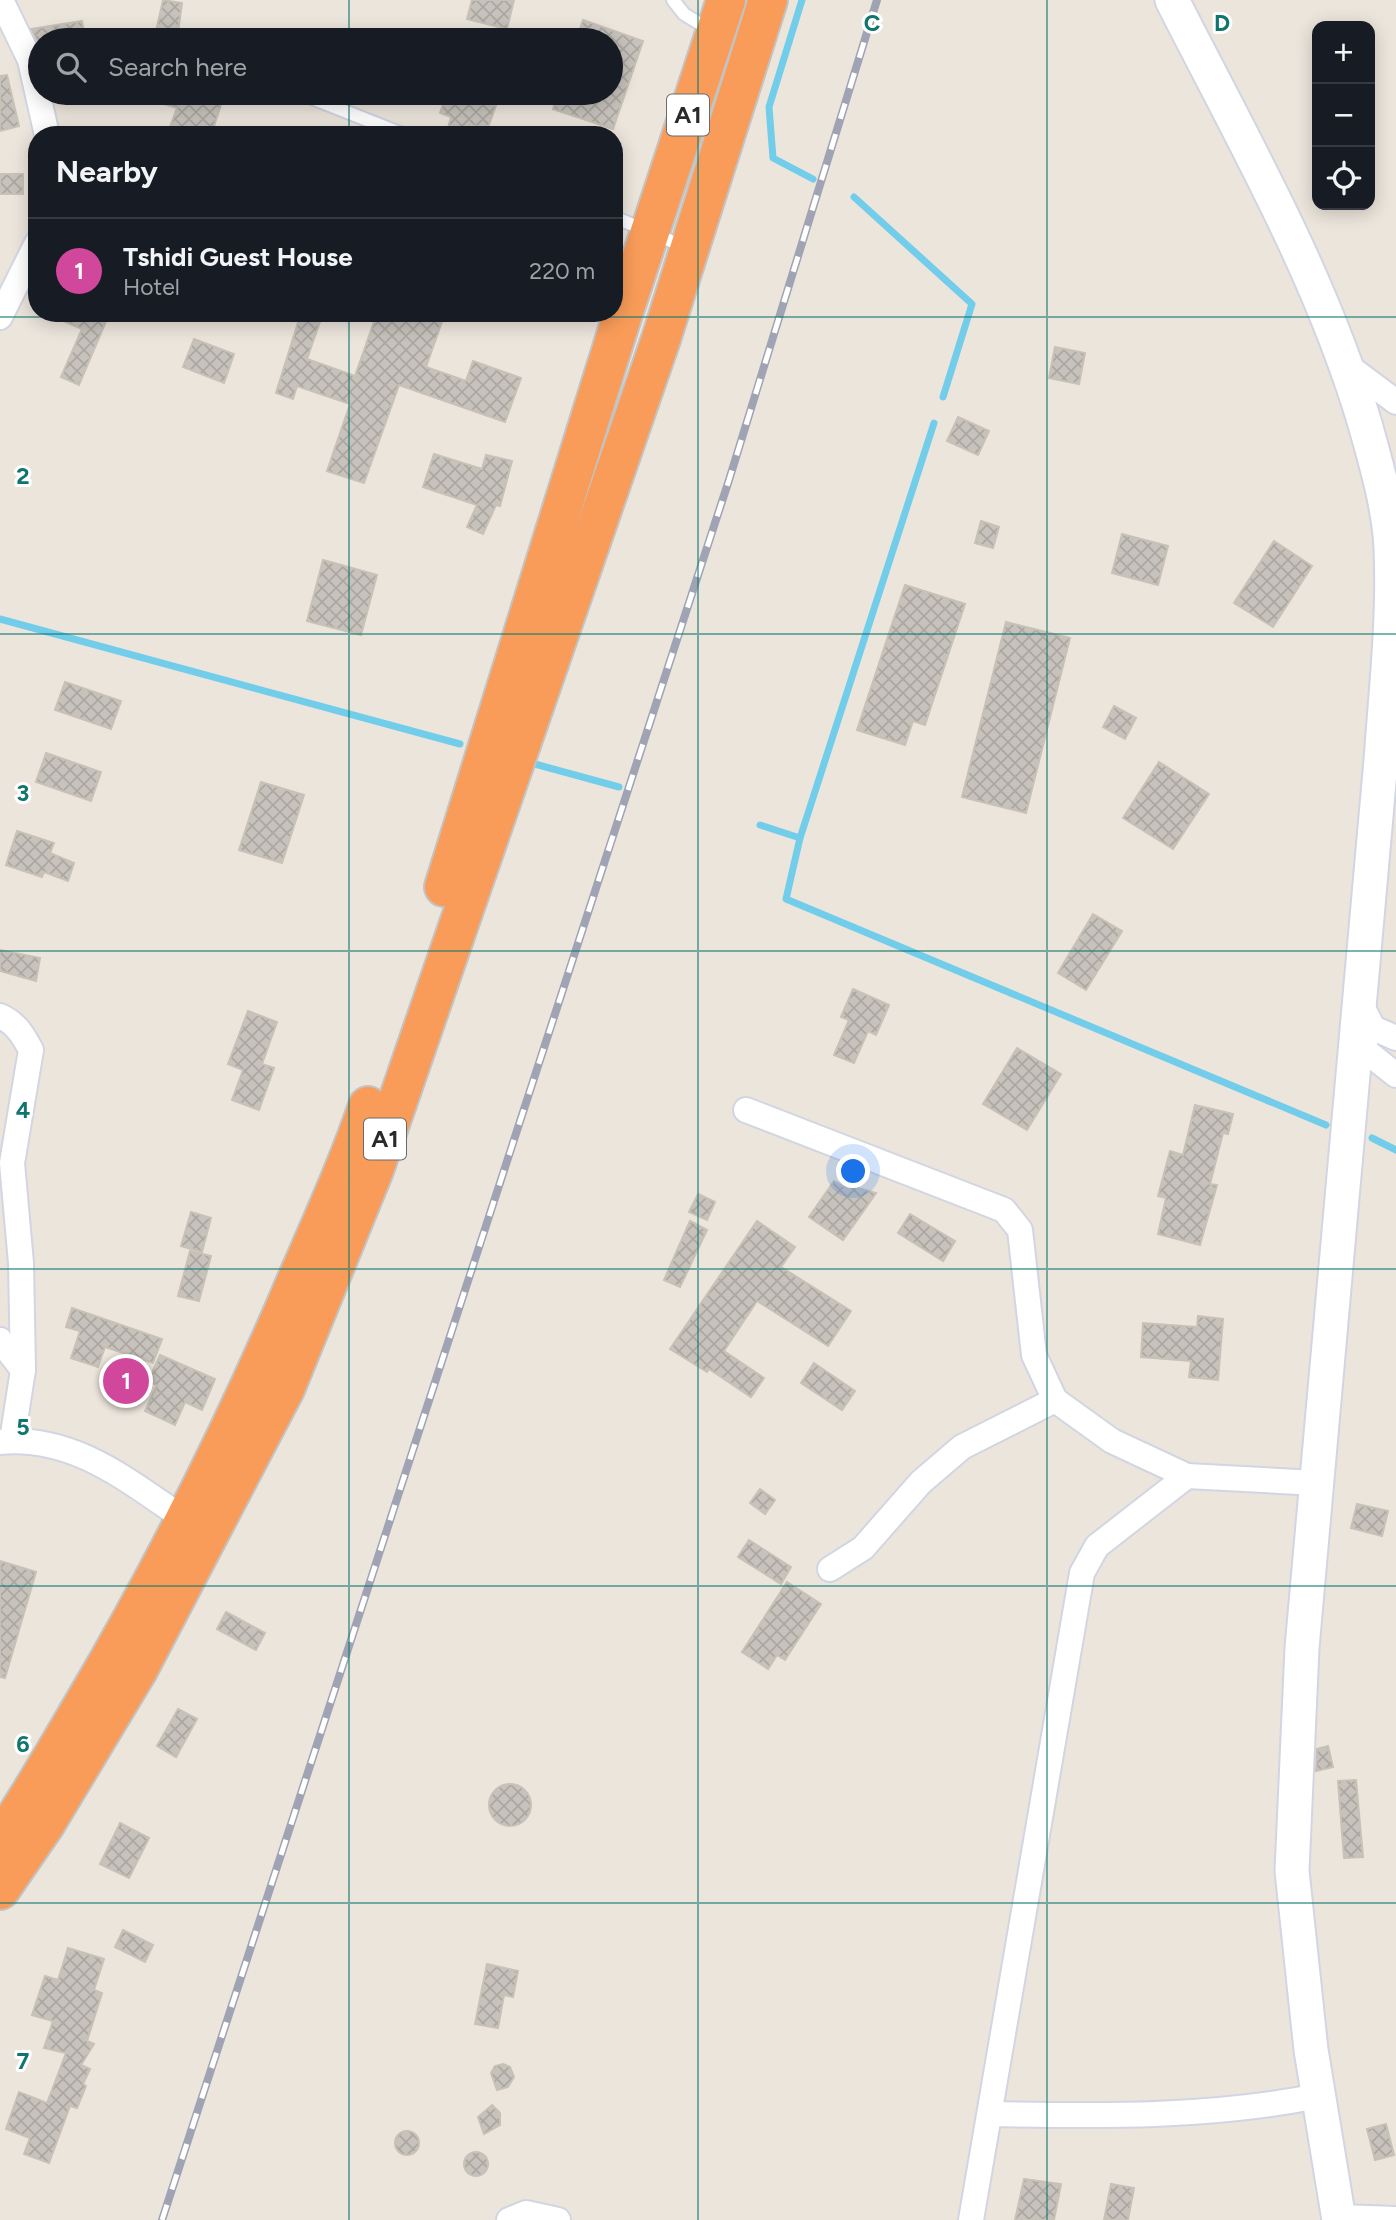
<!DOCTYPE html>
<html lang="en">
<head>
<meta charset="utf-8">
<style>
	body { margin:0; font-family:Figtree,sans-serif; background:#20242c; color:#f1f3f6 }
	.controls { position:absolute; right:21px; top:21px; display:grid; overflow:hidden; border-radius:14px; box-shadow:0 4px 18px #0003 }
	.controls button { width:63px; height:63px; display:grid; place-items:center; padding:0; border:0; border-bottom:2px solid #363941; background:#171b24; color:#f1f3f6; font:35px sans-serif }
	.you { position:absolute; left:854px; top:1172px; width:24px; height:24px; margin:-18px; border:5px solid #fff; border-radius:50%; background:#1a73e8; box-shadow:0 0 0 10px #1a73e833 }
	.badge { display:grid; place-items:center; width:46px; height:46px; border-radius:50%; background:#0f766e; color:#fff; font-size:23px; font-weight:700 }
	.pin { position:absolute; translate:-50% -50%; border:4px solid #fff; box-shadow:0 2px 7px #0006 }
	.list { margin:0; padding:0; list-style:none }
	h2 { display:flex; justify-content:space-between; align-items:center; height:91px; margin:0; padding:0 28px; font-size:30px }
	h2 small { font-size:23px; font-weight:400; color:#9ea1a6 }
	.list li { display:grid; grid-template-columns:46px 1fr auto; gap:21px; align-items:center; box-sizing:border-box; height:105px; padding:0 28px; border-top:2px solid #363941 }
	.list b { display:block; font-size:26px; white-space:nowrap }
	.list p { margin:0; font-size:23px; white-space:nowrap; color:#9ea1a6 }
	.list em { font-size:23px; font-style:normal; color:#9ea1a6 }
	.icon { flex:none; width:38px; height:38px; fill:none; stroke:currentColor; stroke-width:2; stroke-linecap:round; stroke-linejoin:round }
	.map { position:relative; flex:none; width:1396px; height:2220px; overflow:hidden }
	.search { position:absolute; background:#171b24; box-shadow:0 4px 18px #0003; left:28px; top:28px; width:595px; height:77px; display:flex; align-items:center; gap:18px; box-sizing:border-box; padding:0 24px; border-radius:38px; color:#9ea1a6; font-size:26px }
	.panel { position:absolute; background:#171b24; box-shadow:0 4px 18px #0003; left:28px; top:126px; width:595px; height:196px; border-radius:28px }
	.map>svg:first-child { display:block }
	.lines { fill:none; stroke-linecap:round; stroke-linejoin:round }
	.stream { stroke:#72cdeb; stroke-width:7 }
	.building { fill:url(#building-cross-hatch); stroke:#c7c1b6; stroke-width:2 }
	.lane-casing { stroke:#d2d5e2; stroke-width:16 }
	.street-casing { stroke:#d2d5e2; stroke-width:28 }
	.secondary-casing { stroke:#d2d5e2; stroke-width:37 }
	.highway-casing { stroke:#c3c3c3; stroke-width:42 }
	.lane { stroke:#fff; stroke-width:12 }
	.street { stroke:#fff; stroke-width:24 }
	.secondary { stroke:#fff; stroke-width:33 }
	.highway { stroke:#f99c59; stroke-width:38 }
	.rail-casing { stroke:#9fa3b4; stroke-width:8 }
	.rail { stroke:#fff; stroke-width:5; stroke-dasharray:16; stroke-linecap:butt }
	.grid { fill:none; stroke:#0f766e; stroke-width:2; stroke-opacity:0.55 }
	.labels { text-anchor:middle; stroke-width:6; stroke-linejoin:round; paint-order:stroke }
	.shield { fill:#fff; stroke:#6a6a6a; stroke-width:2 }
	.shield-label { font-size:24px; font-weight:bold; fill:#2a2a2a }
	.grid-label { font-size:23px; text-anchor:middle; font-weight:bold; fill:#0f766e; stroke:#fff; stroke-width:6; stroke-linejoin:round; paint-order:stroke }
</style>
</head>
<body>
<div class="map">
<svg width="1396" height="2220" viewBox="0 0 1396 2220">
	<defs>
		<pattern id="building-cross-hatch" width="8" height="8" patternUnits="userSpaceOnUse" patternTransform="scale(1.75)"><rect width="8" height="8" fill="#c7c2bc"/><path d="M0 0l8 8M0 8l8-8" fill="none" stroke="#aba7a2"/></pattern>
	</defs>
	<rect width="100%" height="100%" fill="#ece5dc"/>
	<g class="lines">
		<!-- stream -->
		<g class="stream">
			<path d="M802,0L769,107L773,158L813,179"/>
			<path d="M854,197L972,304L943,397"/>
			<path d="M934,423L800,838L786,899L1326,1125"/>
			<path d="M0,619L460,744"/>
			<path d="M535,764L619,787"/>
			<path d="M760,825L800,838"/>
			<path d="M1372,1138L1396,1150"/>
		</g>
	</g>
	<!-- building -->
	<g class="building">
		<path d="M163,0L182,3L177,40H154Z"/>
		<path d="M472,0H514L507,29L467,19Z"/>
		<path d="M583,20L643,41L613,129L553,109L558,93H611V40H576Z"/>
		<path d="M82,21L85,40H37L31,29Z"/>
		<path d="M7,75L19,126L0,131V76Z"/>
		<path d="M142,93H225L211,135H167L177,108L142,97Z"/>
		<path d="M447,93H478L498,100L487,130L470,124L468,135H446L451,117L440,113Z"/>
		<rect x="0" y="174" width="23" height="20"/>
		<path d="M45,313H93L107,319L79,385L61,377L82,329Z"/>
		<path d="M301,313H323L307,359L355,376L377,313H445L426,367L466,381L473,361L521,378L505,422L399,385L364,483L327,471L350,404L297,386L293,399L276,393Z"/>
		<path d="M194,339L234,354L224,383L183,367Z"/>
		<path d="M1055,347L1085,353L1079,384L1049,378Z"/>
		<path d="M958,417L989,431L978,455L947,441Z"/>
		<path d="M434,454L482,469L486,455L512,461L500,506L496,505L483,534L467,527L477,505L423,487Z"/>
		<path d="M981,521L999,527L993,548L975,543Z"/>
		<path d="M1122,534L1168,546L1158,585L1112,573Z"/>
		<path d="M1274,541L1312,566L1273,627L1234,603Z"/>
		<path d="M323,560L377,575L361,635L307,621Z"/>
		<path d="M905,585L965,604L925,725L913,721L905,745L857,730Z"/>
		<path d="M1006,622L1070,638L1026,813L962,797Z"/>
		<path d="M65,682L121,701L111,729L55,710Z"/>
		<path d="M1114,706L1136,718L1125,739L1103,727Z"/>
		<path d="M46,753L101,772L91,801L36,782Z"/>
		<path d="M1159,762L1209,794L1173,849L1123,818Z"/>
		<path d="M261,782L304,795L282,863L239,850Z"/>
		<path d="M17,831L54,843L50,853L74,863L68,881L44,872L42,877L6,865Z"/>
		<path d="M1093,914L1122,931L1086,990L1058,973Z"/>
		<path d="M0,950L40,958L36,981L0,971Z"/>
		<path d="M853,989L889,1005L876,1035L868,1031L854,1063L834,1055L849,1020L841,1017Z"/>
		<path d="M248,1011L277,1022L262,1064L274,1068L259,1110L232,1100L243,1070L228,1064Z"/>
		<path d="M1017,1048L1061,1074L1027,1130L983,1104Z"/>
		<path d="M1195,1105L1233,1114L1228,1134L1223,1133L1210,1184L1217,1185L1200,1245L1158,1234L1166,1198L1158,1196L1170,1151L1183,1155Z"/>
		<path d="M834,1181L850,1190L851,1186L876,1193L843,1240L809,1217Z"/>
		<path d="M698,1194L715,1202L707,1220L689,1212Z"/>
		<path d="M191,1212L211,1218L202,1252L181,1246Z"/>
		<path d="M910,1214L955,1241L943,1261L898,1233Z"/>
		<path d="M690,1221L707,1230L680,1287L664,1280Z"/>
		<path d="M757,1221L795,1247L781,1267L851,1311L828,1346L757,1301L724,1351L764,1378L751,1397L709,1369L707,1372L670,1349Z"/>
		<path d="M190,1251L211,1256L199,1301L178,1296Z"/>
		<path d="M72,1308L162,1339L153,1363L105,1347L98,1367L71,1358L80,1331L66,1327Z"/>
		<path d="M1198,1316L1223,1319L1218,1380L1189,1377L1191,1361L1141,1357L1143,1323L1197,1327Z"/>
		<path d="M160,1355L215,1379L202,1410L185,1402L175,1425L145,1411L157,1385L148,1381Z"/>
		<path d="M814,1363L855,1391L842,1410L801,1383Z"/>
		<path d="M760,1489L775,1500L765,1514L750,1503Z"/>
		<path d="M1357,1504L1388,1511L1382,1536L1351,1528Z"/>
		<path d="M749,1540L791,1567L781,1584L738,1557Z"/>
		<path d="M0,1561L36,1572L5,1678L0,1677Z"/>
		<path d="M787,1582L821,1604L785,1660L777,1655L768,1669L742,1652Z"/>
		<path d="M226,1612L265,1633L256,1650L217,1629Z"/>
		<path d="M178,1709L197,1719L176,1757L157,1746Z"/>
		<path d="M1328,1746L1333,1767L1316,1771L1317,1749Z"/>
		<path d="M1356,1780L1363,1857L1344,1858L1338,1781Z"/>
		<circle cx="510" cy="1805" r="21"/>
		<path d="M120,1823L149,1838L129,1878L100,1864Z"/>
		<path d="M123,1930L153,1945L145,1962L115,1947Z"/>
		<path d="M68,1948L104,1959L94,1990L102,1993L87,2041L94,2044L81,2065L90,2069L83,2084L86,2086L77,2108L70,2106L49,2163L24,2154L30,2138L6,2129L19,2092L47,2103L66,2053L44,2048L53,2021L32,2015L45,1976L58,1980Z"/>
		<path d="M487,1964L518,1971L513,1997L504,1995L498,2028L475,2024Z"/>
		<path d="M503,2064L510,2067L514,2077L508,2087L497,2090L491,2073L495,2066Z"/>
		<path d="M492,2105L500,2113V2125L484,2134L478,2117Z"/>
		<path d="M1386,2124L1394,2155L1375,2160L1367,2129Z"/>
		<circle cx="407" cy="2143" r="12"/>
		<circle cx="476" cy="2164" r="12"/>
		<path d="M1024,2179L1061,2184L1054,2220H1015Z"/>
		<path d="M1111,2184L1134,2188L1128,2220H1104Z"/>
	</g>
	<g class="lines">
		<defs>
			<g id="lane">
				<path d="M673,0L684,14L710,30"/>
				<path d="M299,93L405,135"/>
				<path d="M614,217L685,247"/>
			</g>
			<g id="street">
				<path d="M1,0L30,60L47,135"/>
				<path d="M0,317L37,243"/>
				<path d="M1348,366L1396,402"/>
				<path d="M1361,1004L1373,1028L1396,1038"/>
				<path d="M0,1016C16,1023 23,1035 31,1050L12,1163L21,1263L23,1370L12,1440"/>
				<path d="M1359,1026L1367,1052L1396,1075"/>
				<path d="M746,1110L1004,1210L1020,1230L1034,1355L1055,1400L1112,1441L1187,1476L1317,1483"/>
				<path d="M0,1340L23,1370"/>
				<path d="M0,1442C74,1435 128,1481 186,1520"/>
				<path d="M830,1569L863,1548L921,1482L962,1447L1055,1400"/>
				<path d="M990,2114C1101,2116 1209,2118 1318,2096"/>
				<path d="M1339,2217L1396,2219"/>
				<path d="M509,2220L526,2213L558,2220"/>
				<path d="M971,2220L1082,1573L1097,1546L1187,1476"/>
			</g>
			<path id="secondary" d="M1172,0C1242,138 1321,275 1365,424C1376,463 1389,507 1391,548C1394,619 1386,690 1381,760L1302,1648L1292,1871L1311,2050L1339,2220"/>
			<g id="highway">
				<path d="M444,887L619,326L726,0"/>
				<path d="M0,1841C30,1797 56,1751 83,1705C158,1578 224,1447 283,1312C312,1243 344,1176 368,1106"/>
				<path d="M0,1890L46,1823L138,1670L285,1389L374,1170L661,339L768,0"/>
			</g>
		</defs>
		<!-- lane casing -->
		<use href="#lane" class="lane-casing"/>
		<!-- street casing -->
		<use href="#street" class="street-casing"/>
		<!-- secondary casing -->
		<use href="#secondary" class="secondary-casing"/>
		<!-- highway casing -->
		<use href="#highway" class="highway-casing"/>
		<!-- lane -->
		<use href="#lane" class="lane"/>
		<!-- street -->
		<use href="#street" class="street"/>
		<!-- secondary -->
		<use href="#secondary" class="secondary"/>
		<!-- highway -->
		<use href="#highway" class="highway"/>
		<defs>
			<path id="rail" d="M162,2220L729,480L877,0"/>
		</defs>
		<!-- rail casing -->
		<use href="#rail" class="rail-casing"/>
		<!-- rail -->
		<use href="#rail" class="rail"/>
	</g>
	<!-- grid -->
	<path class="grid" d="M349,0V40M698,0V2220M1047,0V2220M349,93V135M349,313V2220M0,317H1396M0,634H1396M0,951H1396M0,1269H1396M0,1586H1396M0,1903H1396"/>
	<g class="labels">
		<!-- shield labels -->
		<g class="shield">
			<rect x="667" y="94.5" width="42" height="41" rx="5"/>
			<rect x="364" y="1118.5" width="42" height="41" rx="5"/>
		</g>
		<g class="shield-label">
			<text x="688" y="123">A1</text>
			<text x="385" y="1147">A1</text>
		</g>
	</g>
	<g class="grid-label">
		<text x="872" y="31">C</text>
		<text x="1222" y="31">D</text>
		<text x="23" y="484">2</text>
		<text x="23" y="801">3</text>
		<text x="23" y="1118">4</text>
		<text x="23" y="1435">5</text>
		<text x="23" y="1752">6</text>
		<text x="23" y="2069">7</text>
	</g>
</svg>
<div class="controls">
<button>+</button>
<button>−</button>
<button><svg class="icon" aria-label="locate" viewBox="0 0 24 24"><circle cx="12" cy="12" r="6"/><path d="M12 2v4M12 18v4M2 12h4M18 12h4"/></svg></button>
</div>
<div class="you"></div>
<div class="pin badge" style="left:126px;top:1381px;background:#d1479c">1</div>
<div class="search"><svg class="icon" aria-label="search" viewBox="0 0 24 24"><circle cx="10" cy="10" r="6"/><path d="M15 15l6 6"/></svg>Search here</div>
<section class="panel">
<h2>Nearby<small></small></h2>
<ul class="list">
<li><span class="badge" style="background:#d1479c">1</span><div><b>Tshidi Guest House</b><p>Hotel</p></div><em>220 m</em></li>
</ul>
</section>
</div>
</body>
</html>
